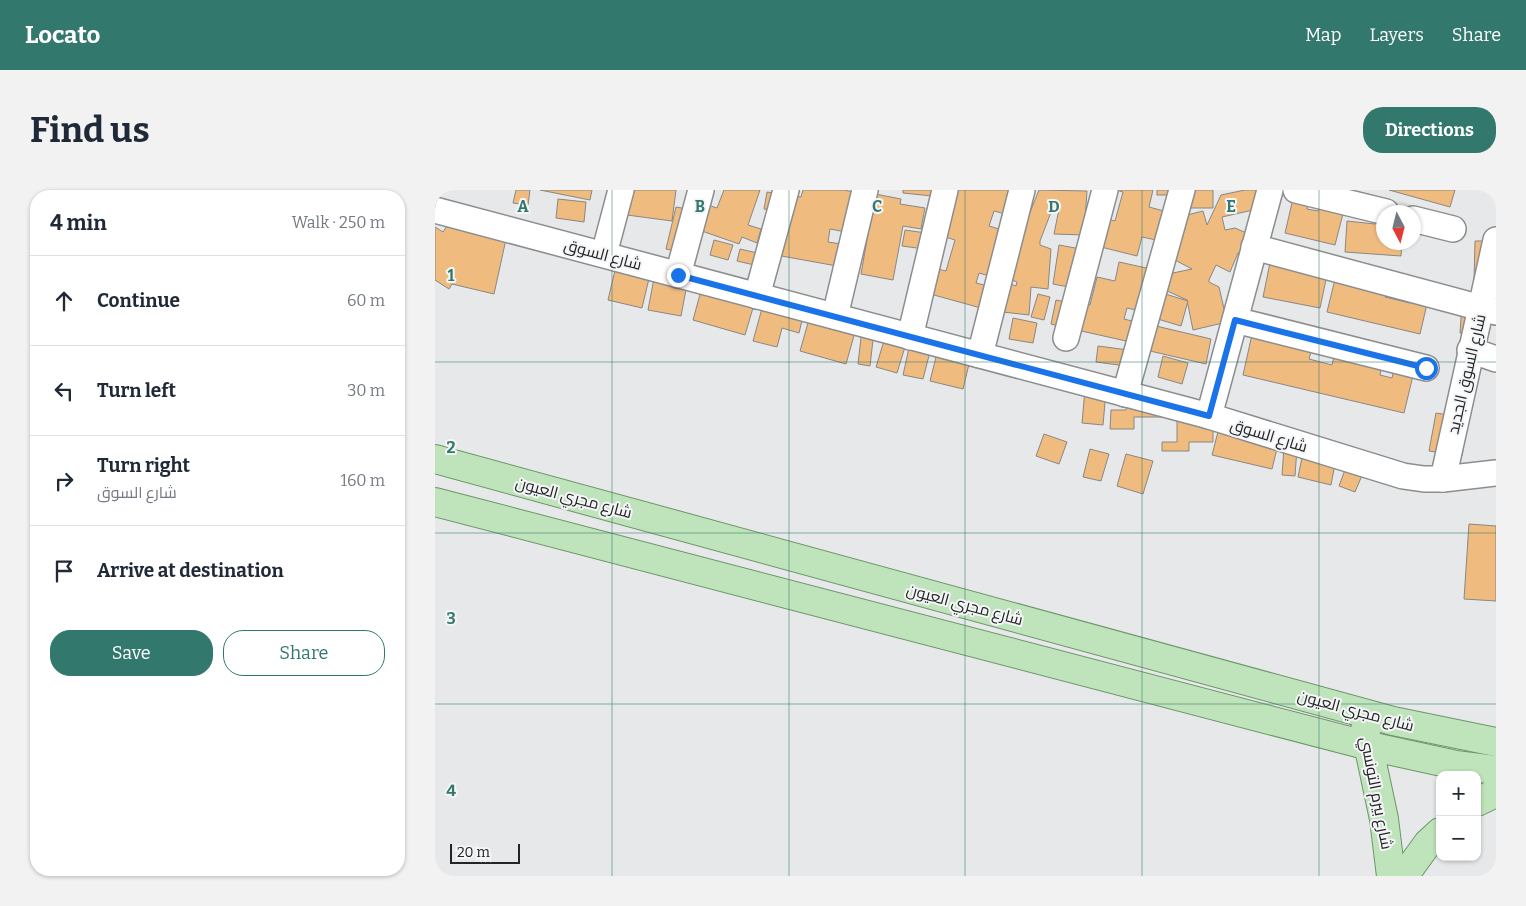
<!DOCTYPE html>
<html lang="en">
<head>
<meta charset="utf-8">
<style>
	body { margin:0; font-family:Bitter,Cairo,serif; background:#f2f2f3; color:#1f2937 }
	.controls { position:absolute; right:15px; bottom:15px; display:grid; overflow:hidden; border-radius:10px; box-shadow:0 1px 4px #0004 }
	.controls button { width:45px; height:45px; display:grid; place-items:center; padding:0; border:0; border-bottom:1px solid #e0e1e3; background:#fff; color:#1f2937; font:25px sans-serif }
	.compass { position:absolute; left:941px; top:15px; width:45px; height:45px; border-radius:50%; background:#fff; box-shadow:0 1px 4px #0004; rotate:173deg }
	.scale { position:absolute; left:15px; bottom:12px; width:70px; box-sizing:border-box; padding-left:5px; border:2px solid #242425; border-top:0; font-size:14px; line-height:18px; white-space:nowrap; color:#242425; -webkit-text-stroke:4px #f4f5f7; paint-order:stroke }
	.stop { position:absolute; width:15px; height:15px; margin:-11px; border:4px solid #1a73e8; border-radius:50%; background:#fff }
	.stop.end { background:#1a73e8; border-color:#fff; box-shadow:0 1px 5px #0008 }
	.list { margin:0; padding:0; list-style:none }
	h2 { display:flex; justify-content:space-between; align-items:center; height:65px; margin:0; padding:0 20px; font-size:21px }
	h2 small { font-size:16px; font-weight:400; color:#747a83 }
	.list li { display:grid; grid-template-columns:32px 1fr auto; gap:15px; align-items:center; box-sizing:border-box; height:90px; padding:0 20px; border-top:1px solid #e0e1e3 }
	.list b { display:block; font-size:19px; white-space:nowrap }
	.list p { margin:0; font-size:16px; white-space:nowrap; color:#747a83 }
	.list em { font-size:16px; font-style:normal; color:#747a83 }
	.actions { display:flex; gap:10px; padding:15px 20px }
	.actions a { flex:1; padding:11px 0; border:1px solid #33786d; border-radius:20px; text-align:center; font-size:18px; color:#33786d }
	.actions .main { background:#33786d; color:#fff }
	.icon { flex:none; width:28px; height:28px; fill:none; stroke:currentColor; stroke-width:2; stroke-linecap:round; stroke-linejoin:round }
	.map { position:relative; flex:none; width:1061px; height:686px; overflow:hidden; border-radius:20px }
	header { display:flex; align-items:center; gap:30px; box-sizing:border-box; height:70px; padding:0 25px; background:#33786d; color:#fff }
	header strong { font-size:24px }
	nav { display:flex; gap:28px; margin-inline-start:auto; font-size:18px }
	.intro { display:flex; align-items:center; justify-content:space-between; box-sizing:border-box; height:120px; padding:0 30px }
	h1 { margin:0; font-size:35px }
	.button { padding:12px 22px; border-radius:20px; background:#33786d; color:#fff; font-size:18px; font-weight:700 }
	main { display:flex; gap:30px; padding:0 30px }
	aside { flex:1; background:#fff; border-radius:20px; box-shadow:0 1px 4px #0004 }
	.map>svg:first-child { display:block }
	.building { fill:#f0bb7f; stroke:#888785 }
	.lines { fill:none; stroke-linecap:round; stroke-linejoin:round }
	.minor-casing { stroke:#8c8d8e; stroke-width:28 }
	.primary-casing { stroke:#6d9569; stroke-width:30 }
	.minor { stroke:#fff; stroke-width:25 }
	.primary { stroke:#bfe4bb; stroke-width:28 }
	.route { stroke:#1a73e8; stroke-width:6 }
	.grid { fill:none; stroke:#33786d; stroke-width:1; stroke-opacity:0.55 }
	.labels { text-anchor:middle; stroke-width:4; stroke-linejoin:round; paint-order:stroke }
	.street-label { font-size:16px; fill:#242425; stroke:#f4f5f7 }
	.grid-label { font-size:16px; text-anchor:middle; font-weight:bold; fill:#33786d; stroke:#f4f5f7; stroke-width:4; stroke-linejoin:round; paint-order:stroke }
</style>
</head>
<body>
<header>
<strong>Locato</strong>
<nav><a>Map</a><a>Layers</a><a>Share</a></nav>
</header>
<div class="intro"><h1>Find us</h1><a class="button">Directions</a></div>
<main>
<aside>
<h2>4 min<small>Walk · 250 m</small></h2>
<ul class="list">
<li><svg class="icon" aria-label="ahead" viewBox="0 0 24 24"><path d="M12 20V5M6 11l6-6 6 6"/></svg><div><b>Continue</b></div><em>60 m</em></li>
<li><svg class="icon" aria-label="left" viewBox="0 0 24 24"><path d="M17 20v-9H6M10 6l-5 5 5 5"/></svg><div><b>Turn left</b></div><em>30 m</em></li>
<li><svg class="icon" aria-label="right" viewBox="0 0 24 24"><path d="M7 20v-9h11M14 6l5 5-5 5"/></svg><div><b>Turn right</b><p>شارع السوق</p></div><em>160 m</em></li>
<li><svg class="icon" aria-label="arrive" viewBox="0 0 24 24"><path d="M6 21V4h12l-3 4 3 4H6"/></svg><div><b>Arrive at destination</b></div></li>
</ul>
<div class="actions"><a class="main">Save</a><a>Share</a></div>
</aside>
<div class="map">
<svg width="1061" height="686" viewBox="0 0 1061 686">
	<rect width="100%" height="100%" fill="#e7e8e9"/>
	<!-- building -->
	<g class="building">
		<path d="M81,0H95L93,15L78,13Z"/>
		<path d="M105,0H157L155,10Z"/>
		<path d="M195,0H241L237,31L192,25Z"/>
		<path d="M289,0H325L313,35L326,39L322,53L307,47L304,54L264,40L273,15L282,18Z"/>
		<path d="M368,0H409L418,2L411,42L395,39L393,52L406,54L402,76L341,65L353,5L366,7Z"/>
		<path d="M468,0H498L497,6L468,3Z"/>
		<path d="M516,0H581L574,25L559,21L554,36L571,41L558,87L544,83L541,93L553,96L546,118L488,102L495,77L511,81L520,50L504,45Z"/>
		<path d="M604,0L652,1L649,45L619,44L624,19L618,17L605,51V55L616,59L613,99L596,97L594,125L559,121L567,91L581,96L582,92L569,87Z"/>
		<path d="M681,0H718L714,17L729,21L721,50L707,47L702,66L658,55L666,27L680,31L688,2Z"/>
		<rect x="722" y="0" width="19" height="5"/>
		<path d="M754,0H778V18H753Z"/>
		<path d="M810,0H844L846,10L820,15L818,20L787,27L790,40L800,38L816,45L808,62L803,63L795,82L781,75L774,90V92L784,97L792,132L758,140L752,110L730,100L738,83L757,79L738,69L746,51L736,45L744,27L768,21L772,35L786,5Z"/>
		<path d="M860,0H877L872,19L883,21L888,2L912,8L900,55L850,43Z"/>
		<path d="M954,0H1020L1015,17Z"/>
		<path d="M332,2L345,4L343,21L329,19Z"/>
		<path d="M440,4L466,9L465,14L490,18L486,39L468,36L458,90L426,84Z"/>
		<path d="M123,9L151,12L149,32L121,28Z"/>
		<path d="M241,17L252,19L248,63L231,59Z"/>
		<path d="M941,19L969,21V22H948V52H967L966,66L910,62L912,31L940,34Z"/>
		<path d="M15,31L36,43L42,33L73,40L59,104L17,94L14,99L0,90V37L8,42Z"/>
		<path d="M470,40L491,43L489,59L467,56Z"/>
		<path d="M279,50L298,55L293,70L275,65Z"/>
		<path d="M1040,51H1061L1039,91Z"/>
		<path d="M624,55L651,60L644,99L618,94Z"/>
		<path d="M305,59L331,65L328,77L302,71Z"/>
		<path d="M837,63L894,75L885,118L828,107Z"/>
		<path d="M182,72L216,80L207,118L173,110Z"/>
		<path d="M684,72L716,79L706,121L692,118L689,129L705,133L700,153L642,140L648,114L655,115L662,87L680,91Z"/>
		<path d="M902,81L954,93L950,107L975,113L979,97L995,101L985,144L892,122Z"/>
		<path d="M220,83L253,89L246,126L213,120Z"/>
		<path d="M267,97L320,111L310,145L258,130Z"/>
		<path d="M724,102L753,111L746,136L716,127Z"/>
		<path d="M603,104L615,107L609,130L596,127Z"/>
		<path d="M621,110L636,113L631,138L616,134Z"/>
		<path d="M329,111L369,122L364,143L347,138L342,157L318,151Z"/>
		<path d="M1027,114L1039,116L1037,144L1025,143Z"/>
		<path d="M375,126L422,135L411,174L365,161Z"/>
		<path d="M578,128L602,133L598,153L574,149Z"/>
		<path d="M721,136L776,149L771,174L715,161Z"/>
		<path d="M427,139L439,141L435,176L423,174Z"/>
		<path d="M818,140L878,155L874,169L897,175L902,153L949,165L945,185L957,188L961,169L981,173L969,223L808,185Z"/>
		<path d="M452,141L473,147L462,183L441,177Z"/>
		<path d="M476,149L497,154L488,189L468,185Z"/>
		<path d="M663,156L701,161L699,177L661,172Z"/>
		<path d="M503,159L536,166L528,199L495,191Z"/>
		<path d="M728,166L753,173L747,194L723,187Z"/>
		<path d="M650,199L671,201L668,235L647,233Z"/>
		<path d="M692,213L778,214V252H754V261H727V252H742V227H699V239H675L676,220H691Z"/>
		<path d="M1001,223L1033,228L1027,266L994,261Z"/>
		<path d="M787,226L846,242L837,279L777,265Z"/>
		<path d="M850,243L863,244L860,286L847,285Z"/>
		<path d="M609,244L632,252L624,274L601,266Z"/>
		<path d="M870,253L902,263L896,295L863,287Z"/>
		<path d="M655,259L674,264L666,291L648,287Z"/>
		<path d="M691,264L718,271L708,304L682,296Z"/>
		<path d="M914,269L931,276L920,302L904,296Z"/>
		<path d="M1034,334L1061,336V411L1029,409Z"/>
	</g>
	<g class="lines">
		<defs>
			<g id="minor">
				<path d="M861,0L951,22"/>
				<path d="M0,20L774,226L968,286L989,289H1008L1061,283"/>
				<path d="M978,29L1018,39"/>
				<path d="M819,57L1061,122"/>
				<path d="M169,64L186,0"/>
				<path d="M243,85L266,0"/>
				<path d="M322,106L351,0"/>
				<path d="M400,126L430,0"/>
				<path d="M800,130L991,178"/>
				<path d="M475,147L510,0"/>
				<path d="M631,148L670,0"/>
				<path d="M1035,160L1061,169"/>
				<path d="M545,165L587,0"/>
				<path d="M690,204L747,0"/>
				<path d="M774,226L835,0"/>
				<path d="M1008,289L1061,50"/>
			</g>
			<g id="primary">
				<path d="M0,269L958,531L1061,552"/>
				<path d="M0,312L934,556L1021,575L1061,580"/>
				<path d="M930,540L949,629L956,686"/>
				<path d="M1042,612L1061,603"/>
				<path d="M969,686L993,653L1005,642"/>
			</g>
		</defs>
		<!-- minor casing -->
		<use href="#minor" class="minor-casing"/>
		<!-- primary casing -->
		<use href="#primary" class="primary-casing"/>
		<!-- minor -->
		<use href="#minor" class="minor"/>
		<!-- primary -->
		<use href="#primary" class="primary"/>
	</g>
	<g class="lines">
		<!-- route -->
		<path class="route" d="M243,85L774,226L800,130L991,178"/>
	</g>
	<!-- grid -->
	<path class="grid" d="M177,0V686M354,0V686M530,0V686M707,0V686M884,0V686M0,172H1061M0,343H1061M0,514H1061"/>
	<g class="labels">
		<!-- street labels -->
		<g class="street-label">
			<text transform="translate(168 64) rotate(15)" y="6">شارع السوق</text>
			<text transform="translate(1031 184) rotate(-77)" y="6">شارع السوق الجديد</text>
			<text transform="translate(834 245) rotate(17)" y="6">شارع السوق</text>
			<text transform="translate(139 307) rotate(15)" y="6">شارع مجري العيون</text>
			<text transform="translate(530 414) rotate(15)" y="6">شارع مجري العيون</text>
			<text transform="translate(921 520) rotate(15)" y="6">شارع مجري العيون</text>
			<text transform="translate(942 603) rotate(79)" y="6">شارع بيرم التونسي</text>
		</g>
	</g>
	<g class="grid-label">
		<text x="88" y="22">A</text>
		<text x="265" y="22">B</text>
		<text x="442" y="22">C</text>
		<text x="619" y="22">D</text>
		<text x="796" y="22">E</text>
		<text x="16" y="91">1</text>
		<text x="16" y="263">2</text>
		<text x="16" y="434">3</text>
		<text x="16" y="606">4</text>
	</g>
</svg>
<div class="controls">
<button>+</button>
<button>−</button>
</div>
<svg class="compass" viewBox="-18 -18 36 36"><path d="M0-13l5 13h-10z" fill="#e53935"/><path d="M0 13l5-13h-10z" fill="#747a83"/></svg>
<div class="scale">20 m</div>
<div class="stop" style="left:991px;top:178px"></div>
<div class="stop end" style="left:243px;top:85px"></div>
</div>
</main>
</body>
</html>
